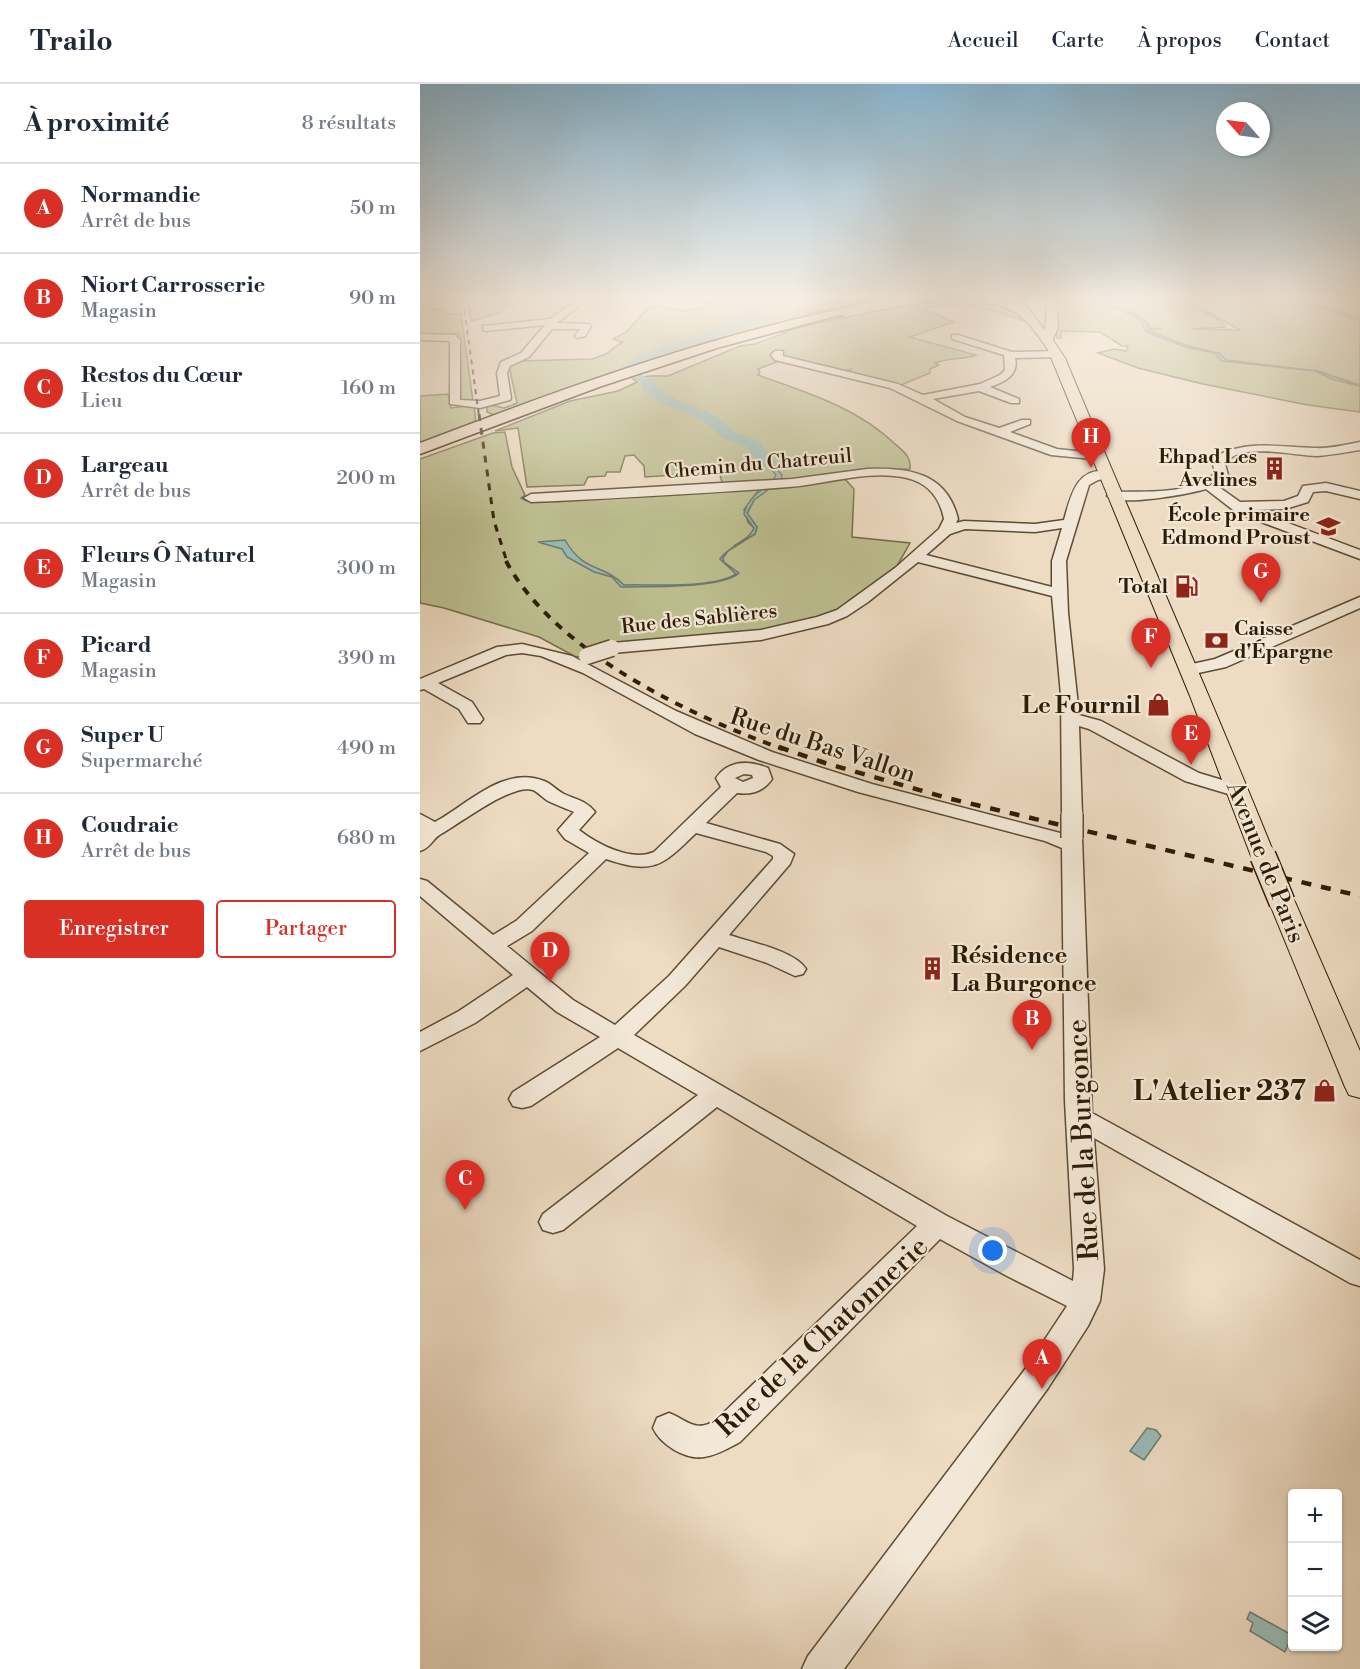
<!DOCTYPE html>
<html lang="fr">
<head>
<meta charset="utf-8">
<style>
	body { margin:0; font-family:"Libre Bodoni",serif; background:#f2f2f3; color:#1f2937 }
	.controls { position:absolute; right:18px; bottom:18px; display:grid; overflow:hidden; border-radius:6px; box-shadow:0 2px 4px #0004 }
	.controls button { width:54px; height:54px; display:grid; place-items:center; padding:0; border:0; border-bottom:2px solid #e0e1e3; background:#fff; color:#1f2937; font:30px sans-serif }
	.compass { position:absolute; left:796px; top:18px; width:54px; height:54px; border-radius:50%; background:#fff; box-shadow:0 2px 4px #0004; rotate:298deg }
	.you { position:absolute; left:573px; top:1167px; width:21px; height:21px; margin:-15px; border:4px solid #fff; border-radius:50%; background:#1a73e8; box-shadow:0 0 0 9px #1a73e833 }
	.badge { display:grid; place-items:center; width:39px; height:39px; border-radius:50%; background:#d93025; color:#fff; font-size:20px; font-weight:700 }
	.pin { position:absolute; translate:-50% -50px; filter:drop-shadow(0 2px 3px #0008) }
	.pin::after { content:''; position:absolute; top:32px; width:21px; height:18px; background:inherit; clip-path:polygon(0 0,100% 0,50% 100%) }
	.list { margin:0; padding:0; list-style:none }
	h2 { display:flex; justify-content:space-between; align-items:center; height:78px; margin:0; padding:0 24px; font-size:26px }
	h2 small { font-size:20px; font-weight:400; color:#747a83 }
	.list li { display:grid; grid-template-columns:39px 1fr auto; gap:18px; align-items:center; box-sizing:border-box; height:90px; padding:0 24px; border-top:2px solid #e0e1e3 }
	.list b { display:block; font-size:22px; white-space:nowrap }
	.list p { margin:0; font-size:20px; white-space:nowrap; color:#747a83 }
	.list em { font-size:20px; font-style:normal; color:#747a83 }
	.actions { display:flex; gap:12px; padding:18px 24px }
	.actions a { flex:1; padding:14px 0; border:2px solid #d93025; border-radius:6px; text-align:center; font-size:21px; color:#d93025 }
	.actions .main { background:#d93025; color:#fff }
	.icon { flex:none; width:33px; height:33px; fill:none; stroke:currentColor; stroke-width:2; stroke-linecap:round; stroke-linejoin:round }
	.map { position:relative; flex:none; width:940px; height:1585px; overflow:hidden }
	header { display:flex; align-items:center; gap:36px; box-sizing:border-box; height:84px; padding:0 30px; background:#fff; border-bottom:2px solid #e0e1e3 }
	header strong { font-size:28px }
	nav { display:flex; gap:33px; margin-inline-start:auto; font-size:21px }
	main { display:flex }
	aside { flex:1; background:#fff }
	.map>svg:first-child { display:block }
	.green { fill:#bdbf90; stroke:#756e4a; stroke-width:1.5 }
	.water { fill:#99bbb7; stroke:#6e7b70; stroke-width:1.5 }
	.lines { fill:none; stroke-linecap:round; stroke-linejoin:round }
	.river { fill:#99bbb7; fill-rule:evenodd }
	.minor-casing { stroke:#5d4c34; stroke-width:3 }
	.major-casing { stroke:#2d1c05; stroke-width:2 }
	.highway-casing { stroke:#2d1c05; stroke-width:3 }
	.minor { fill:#f3e8d7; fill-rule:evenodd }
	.major { fill:#eddbc2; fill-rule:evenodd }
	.highway { fill:#eddbc2; fill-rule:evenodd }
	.rail-far3 { stroke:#2d1c05; stroke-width:2; stroke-dasharray:5 5; stroke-linecap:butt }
	.rail-far2 { stroke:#2d1c05; stroke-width:3; stroke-dasharray:7 7; stroke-linecap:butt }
	.rail-far1 { stroke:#2d1c05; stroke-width:4; stroke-dasharray:8 8; stroke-linecap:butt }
	.rail { stroke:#2d1c05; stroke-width:4.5; stroke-dasharray:10 10; stroke-linecap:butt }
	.minor-bridge-far1-casing { stroke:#5d4c34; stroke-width:19; stroke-linecap:butt }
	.minor-bridge-casing { stroke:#5d4c34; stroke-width:24; stroke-linecap:butt }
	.major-bridge-casing { stroke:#2d1c05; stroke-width:28; stroke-linecap:butt }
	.minor-bridge-far1 { stroke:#f3e8d7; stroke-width:16 }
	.minor-bridge { stroke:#f3e8d7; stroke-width:21 }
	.major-bridge { stroke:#eddbc2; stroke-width:25 }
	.labels { text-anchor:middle; stroke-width:4.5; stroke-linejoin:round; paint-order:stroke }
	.far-poi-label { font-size:20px; font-weight:bold; fill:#2d1c05; stroke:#f3e8d7; text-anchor:end }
	.far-street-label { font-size:20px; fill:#2d1c05; stroke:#f3e8d7 }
	.poi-label { font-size:24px; font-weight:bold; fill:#2d1c05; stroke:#f3e8d7; text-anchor:end }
	.street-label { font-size:24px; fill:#2d1c05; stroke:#f3e8d7 }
	.near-poi-label { font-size:28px; font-weight:bold; fill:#2d1c05; stroke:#f3e8d7; text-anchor:end }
	.near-street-label { font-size:28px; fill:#2d1c05; stroke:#f3e8d7 }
</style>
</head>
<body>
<header>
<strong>Trailo</strong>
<nav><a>Accueil</a><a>Carte</a><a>À propos</a><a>Contact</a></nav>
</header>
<main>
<aside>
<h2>À proximité<small>8 résultats</small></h2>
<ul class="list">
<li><span class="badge">A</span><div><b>Normandie</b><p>Arrêt de bus</p></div><em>50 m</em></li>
<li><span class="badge">B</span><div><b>Niort Carrosserie</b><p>Magasin</p></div><em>90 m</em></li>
<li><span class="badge">C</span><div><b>Restos du Cœur</b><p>Lieu</p></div><em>160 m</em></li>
<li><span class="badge">D</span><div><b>Largeau</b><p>Arrêt de bus</p></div><em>200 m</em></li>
<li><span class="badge">E</span><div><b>Fleurs Ô Naturel</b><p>Magasin</p></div><em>300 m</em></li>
<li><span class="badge">F</span><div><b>Picard</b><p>Magasin</p></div><em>390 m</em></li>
<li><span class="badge">G</span><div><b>Super U</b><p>Supermarché</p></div><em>490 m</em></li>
<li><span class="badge">H</span><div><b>Coudraie</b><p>Arrêt de bus</p></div><em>680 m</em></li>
</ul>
<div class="actions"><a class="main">Enregistrer</a><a>Partager</a></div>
</aside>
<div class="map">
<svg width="940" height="1585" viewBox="0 0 940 1585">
	<rect width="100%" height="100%" fill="#eddbc2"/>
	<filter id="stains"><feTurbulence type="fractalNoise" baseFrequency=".00333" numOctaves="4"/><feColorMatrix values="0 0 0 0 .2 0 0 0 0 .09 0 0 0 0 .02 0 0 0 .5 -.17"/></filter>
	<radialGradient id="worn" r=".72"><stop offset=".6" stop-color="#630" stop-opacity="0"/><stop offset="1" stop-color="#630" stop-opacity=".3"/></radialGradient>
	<!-- green -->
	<g class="green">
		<path d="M48,216H101L76,230L51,237Z"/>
		<path d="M280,216H459L390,229L391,231L286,258L74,331L67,328V320L84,324L97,319L89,282L97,277L172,275L186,270L202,258L193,255L206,248L228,224L241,222L261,227L292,221Z"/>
		<path d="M551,216L587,222L611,239C565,224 549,215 500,224L534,238L490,253L556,271C543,276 531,273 515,279L519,281L510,285V289L479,302L428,288L431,285L424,287L367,274L338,285L340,288L338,291C387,309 436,323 474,359C483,367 492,373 490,385L466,386L405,394L408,397L425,395L434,405L432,453L490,459L477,482L417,528L361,544L156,573L119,553L24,524L0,519V375L73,349L85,348L92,383L105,411L101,414L107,417L344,402L337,408L324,426L328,438L334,444L332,450L314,462L335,450L337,443L327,430L334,416L356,399L303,401L299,388L225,393L224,382L214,371L205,372L200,388H187L185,392L168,393L164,401L107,403L98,344L75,347L150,317L198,307L217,298L213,295L229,292H248L320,262L335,260L365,249L363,248C424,232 487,218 551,216Z"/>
		<path d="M636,216H676L710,230L722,238L729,249L766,263L788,267C772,263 741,255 729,246L741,245L728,244V241L714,229L681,216H761L800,236L805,243L771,245L820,246L766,216H880L940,236V301L895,286L912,295L940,302V328L888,321L783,300L718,284L678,269L694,265L706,267L708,262H702L680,248L641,247V254H637L635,240Z"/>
		<path d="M884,216H940V234Z"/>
		<path d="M0,221L24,227L26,230H41L53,318L36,317L39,249L0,252Z"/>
		<path d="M28,310L31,324L54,321L56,340L0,361V312Z"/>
	</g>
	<!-- water -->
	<g class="water">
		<path d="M676,216L706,226L727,238L729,247L734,249L771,263L799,269L806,276L897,287L940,302L912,295L895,287L802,277L794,269L766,263L729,249L725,246L722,238L710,230Z"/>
		<path d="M229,298L232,307L240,313L288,332L304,347L334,360L362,391L361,396L334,416L327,429L337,443L335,450L308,467L303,474L304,478L319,489C303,505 226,502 201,503L192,493L174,488L147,473L142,465L118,458L145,456C164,489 182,479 204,501C232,500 293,505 316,490L300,475C308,462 329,458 334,444L324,430C329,408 350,405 356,391L331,360L295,343L285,333L239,313L231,308L226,299Z"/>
		<path d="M727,1344L736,1346L741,1352L724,1376L710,1367Z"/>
		<path d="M830,1528L872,1551L865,1568L830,1547L833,1539L827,1535Z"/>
	</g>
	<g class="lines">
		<!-- river -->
		<g class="river">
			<path d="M340,216H353L337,230L343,235L341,238L230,276L203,292L196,288L220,270L326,235L322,231L324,228Z"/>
			<path d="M221,291L233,295L236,303L247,311L294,331L315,348L337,356L356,378L348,383L342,382L325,362L303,354L284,337L237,317L224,308L221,300L214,295Z"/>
		</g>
		<defs>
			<g id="minor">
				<path d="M158,216H167L137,239L169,240L171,242L165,252L157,254L155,252L160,245H132L109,273L90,282L87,289L91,314L90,316L60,324L30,320V257L0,256V250L35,251L40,256V316L60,317L80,312L77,289L81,278L101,269L125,241L66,247L63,246V242L130,235Z"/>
				<path d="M532,251H538L592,268L637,267L642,270L637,273L595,274C599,291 585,298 570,303L599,315V319H591L559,307L513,315L545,333L579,344L602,336H610V340L590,348L637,365L683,370V376L631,371L537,337L470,304L355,276L351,271L355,267H363V272L478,300L503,311L560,300L580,291L585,286L584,271L532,255Z"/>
				<path d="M940,358V366C926,368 912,371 897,372C875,372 819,357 805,380L808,391L796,401L820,418L864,417L878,412L883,402L906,399L940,407V415L906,407L893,408L888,418L865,425L833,426L940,466V475L817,429L786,405C769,410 699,423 687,412L694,408C726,407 769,411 795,390L793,380L798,371C830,356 859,363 894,364C909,365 925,361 940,358Z"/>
				<path d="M447,385C489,383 527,389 538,435L536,439L544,437L615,440L644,436C651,411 657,381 690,388L692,391L690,394L678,396L669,401L646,477L648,529L659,631L681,637L779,689L822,702L825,706L822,710L815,712L765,697L669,645L659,642L662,730L659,734H645L642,730L641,611L632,512L498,478L448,518L427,532L408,540L341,556L192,569L184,564L192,559L341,546L397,533L417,526L475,484L519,445L524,435C520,414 508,399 487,394C449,385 407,400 369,403C292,409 215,413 137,417L111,418L104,414L111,410L372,395ZM642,444L632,477V503L506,471L530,450L545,445L615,448Z"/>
				<path d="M940,513V524L806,583L769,591L761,586L763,582L795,575Z"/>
				<path d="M102,560L152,572L256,627L352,668L452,700L644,750L652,748L659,750L662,754L672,1029L940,1176V1202L930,1199L674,1054L684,1185L680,1217L668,1242L628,1304L424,1585H382L388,1572L606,1284L647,1222L587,1192L520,1155L320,1358C309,1364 297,1371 284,1373C265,1376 240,1360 233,1344L237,1334L249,1329C269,1337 275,1349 296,1336L497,1142L297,1023L143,1146L133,1149L123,1146L119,1138L123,1130L278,1011L198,964L111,1022L102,1024L93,1022L89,1015L93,1008L180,953L137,928L107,903L55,939L0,967V948L39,927L93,891L0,812V795L7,797L73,851L96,837L169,769L145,755L138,746L154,728C145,724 136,721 128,717C123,714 118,708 113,706C92,699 41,739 21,750C12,755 11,764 0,767V730L15,738C48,720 84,681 124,697C132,700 136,706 144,710C155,715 167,717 175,728L159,746C177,760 211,778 234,768L301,703L296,694C308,676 329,676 348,684L352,695C344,707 331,711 317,709L286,739L360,760L374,770L370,780L309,851C330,858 375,867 386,885L383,890L375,892L347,879L299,863L265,902L214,951L527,1132L653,1197L654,1185L645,1017L642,764L625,757L438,708L339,676L275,650L163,589L121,572L102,569L86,571L18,599L52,618L63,635L60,639H48L39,625L4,605L0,606V595L77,563ZM324,690L332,691L333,694L323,698L315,694ZM276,749L346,768L353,772V775L249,892L195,941L153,916L87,862L112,847L186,775C234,791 242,782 276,749Z"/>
			</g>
			<g id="major">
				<path d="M487,216H580L593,219L592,216H602L625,246L627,216H637L638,243L633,256L645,274C714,441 788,605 855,772L852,777L843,779L834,777L831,772L770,612L628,266C617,250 605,231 586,224C542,206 472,224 426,233L420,230L426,227Z"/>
				<path d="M862,810L871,812L875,818L940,967V1014L929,1011L925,1003L849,818L853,812Z"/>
			</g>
			<path id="highway" d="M465,216H477L478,218L477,221L412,233L297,264L179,303L0,370V359C152,301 304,246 465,216Z"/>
		</defs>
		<!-- minor casing -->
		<use href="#minor" class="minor-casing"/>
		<!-- major casing -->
		<use href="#major" class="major-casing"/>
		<!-- highway casing -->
		<use href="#highway" class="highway-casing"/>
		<!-- minor -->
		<use href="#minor" class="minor"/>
		<!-- major -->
		<use href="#major" class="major"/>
		<!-- highway -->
		<use href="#highway" class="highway"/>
		<!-- rail-far3 -->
		<path class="rail-far3" d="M43,216L59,332"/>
		<!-- rail-far2 -->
		<path class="rail-far2" d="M59,330L74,437L87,478"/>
		<!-- rail-far1 -->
		<path class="rail-far1" d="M86,477C134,567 270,632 363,665"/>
		<!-- rail -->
		<path class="rail" d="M359,663L405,679L531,715L940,812"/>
		<defs>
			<path id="minor-bridge-far1" d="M167,572L192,564"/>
			<path id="minor-bridge" d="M652,730V754"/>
			<path id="major-bridge" d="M843,772L862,818"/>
		</defs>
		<!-- minor-bridge-far1 casing -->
		<use href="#minor-bridge-far1" class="minor-bridge-far1-casing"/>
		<!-- minor-bridge casing -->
		<use href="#minor-bridge" class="minor-bridge-casing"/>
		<!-- major-bridge casing -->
		<use href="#major-bridge" class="major-bridge-casing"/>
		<!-- minor-bridge-far1 -->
		<use href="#minor-bridge-far1" class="minor-bridge-far1"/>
		<!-- minor-bridge -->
		<use href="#minor-bridge" class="minor-bridge"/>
		<!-- major-bridge -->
		<use href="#major-bridge" class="major-bridge"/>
	</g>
	<!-- sky -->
	<linearGradient id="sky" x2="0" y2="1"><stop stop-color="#88b7d4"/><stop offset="0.49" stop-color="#f7efe4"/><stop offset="1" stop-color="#f7efe4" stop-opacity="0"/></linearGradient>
	<rect width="940" height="437" fill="url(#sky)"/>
	<!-- icons -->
	<defs>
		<symbol id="building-bare" viewBox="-9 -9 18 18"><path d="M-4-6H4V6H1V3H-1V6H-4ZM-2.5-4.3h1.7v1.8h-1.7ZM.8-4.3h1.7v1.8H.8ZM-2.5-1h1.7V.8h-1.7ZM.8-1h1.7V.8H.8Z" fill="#8f2418" stroke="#f3e8d7" stroke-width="2.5" paint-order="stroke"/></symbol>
		<symbol id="school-bare" viewBox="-9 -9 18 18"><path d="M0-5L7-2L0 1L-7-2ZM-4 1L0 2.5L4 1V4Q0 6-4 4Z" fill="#8f2418" stroke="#f3e8d7" stroke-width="2.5" paint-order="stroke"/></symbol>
		<symbol id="fuel-bare" viewBox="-9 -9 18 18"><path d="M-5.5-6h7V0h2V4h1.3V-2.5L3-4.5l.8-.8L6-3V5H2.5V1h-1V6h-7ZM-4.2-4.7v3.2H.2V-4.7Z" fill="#8f2418" stroke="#f3e8d7" stroke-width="2.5" paint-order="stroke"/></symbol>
		<symbol id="bank-bare" viewBox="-9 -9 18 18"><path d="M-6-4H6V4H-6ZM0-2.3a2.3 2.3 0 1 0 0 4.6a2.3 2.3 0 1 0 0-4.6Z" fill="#8f2418" stroke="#f3e8d7" stroke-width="2.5" paint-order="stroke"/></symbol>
		<symbol id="shop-bare" viewBox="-9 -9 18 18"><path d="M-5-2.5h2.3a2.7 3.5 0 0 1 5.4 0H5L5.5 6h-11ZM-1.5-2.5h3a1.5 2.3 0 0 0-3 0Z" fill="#8f2418" stroke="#f3e8d7" stroke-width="2.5" paint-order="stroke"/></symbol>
	</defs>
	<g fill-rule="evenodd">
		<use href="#building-bare" x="838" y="368" width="33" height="33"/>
		<use href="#school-bare" x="892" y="426" width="33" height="33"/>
		<use href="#fuel-bare" x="750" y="486" width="33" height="33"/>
		<use href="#bank-bare" x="780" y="540" width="33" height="33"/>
		<use href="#shop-bare" x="722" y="604" width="33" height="33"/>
		<use href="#building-bare" x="496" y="868" width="33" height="33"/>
		<use href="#shop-bare" x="888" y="990" width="33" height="33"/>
	</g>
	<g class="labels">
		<!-- far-poi labels -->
		<g class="far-poi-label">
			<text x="837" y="379">Ehpad Les<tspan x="837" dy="23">Avelines</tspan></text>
			<text x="890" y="437">École primaire<tspan x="890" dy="23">Edmond Proust</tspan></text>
			<text x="748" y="509">Total</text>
			<text x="814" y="551" text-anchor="start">Caisse<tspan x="814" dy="23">d'Épargne</tspan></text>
		</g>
		<!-- far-street labels -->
		<g class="far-street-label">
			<text transform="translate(338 379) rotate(-5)" y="7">Chemin du Chatreuil</text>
			<text transform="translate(279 534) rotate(-6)" y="7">Rue des Sablières</text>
		</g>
		<!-- poi labels -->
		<g class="poi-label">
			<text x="721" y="629">Le Fournil</text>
			<text x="531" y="879" text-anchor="start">Résidence<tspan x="531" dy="28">La Burgonce</tspan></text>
		</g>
		<!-- street labels -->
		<g class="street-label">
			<text transform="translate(403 661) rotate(18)" y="8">Rue du Bas Vallon</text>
			<text transform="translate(846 778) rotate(68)" y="8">Avenue de Paris</text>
		</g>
		<!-- near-poi labels -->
		<g class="near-poi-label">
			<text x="886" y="1016">L'Atelier 237</text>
		</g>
		<!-- near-street labels -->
		<g class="near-street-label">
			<text transform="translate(662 1056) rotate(-93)" y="10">Rue de la Burgonce</text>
			<text transform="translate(401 1252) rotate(-43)" y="10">Rue de la Chatonnerie</text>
		</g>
	</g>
	<rect width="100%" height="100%" filter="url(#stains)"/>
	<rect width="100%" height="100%" fill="url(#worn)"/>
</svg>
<div class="controls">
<button>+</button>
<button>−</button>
<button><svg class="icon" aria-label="layers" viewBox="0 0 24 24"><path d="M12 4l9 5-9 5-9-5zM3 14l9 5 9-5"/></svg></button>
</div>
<svg class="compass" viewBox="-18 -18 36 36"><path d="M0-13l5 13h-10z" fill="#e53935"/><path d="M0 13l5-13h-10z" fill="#747a83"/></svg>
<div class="you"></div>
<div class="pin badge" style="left:622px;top:1305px">A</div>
<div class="pin badge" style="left:612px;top:966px">B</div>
<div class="pin badge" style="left:45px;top:1126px">C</div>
<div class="pin badge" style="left:130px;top:898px">D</div>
<div class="pin badge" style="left:771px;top:681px">E</div>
<div class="pin badge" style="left:731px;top:584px">F</div>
<div class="pin badge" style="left:841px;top:519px">G</div>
<div class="pin badge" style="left:671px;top:384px">H</div>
</div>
</main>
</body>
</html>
